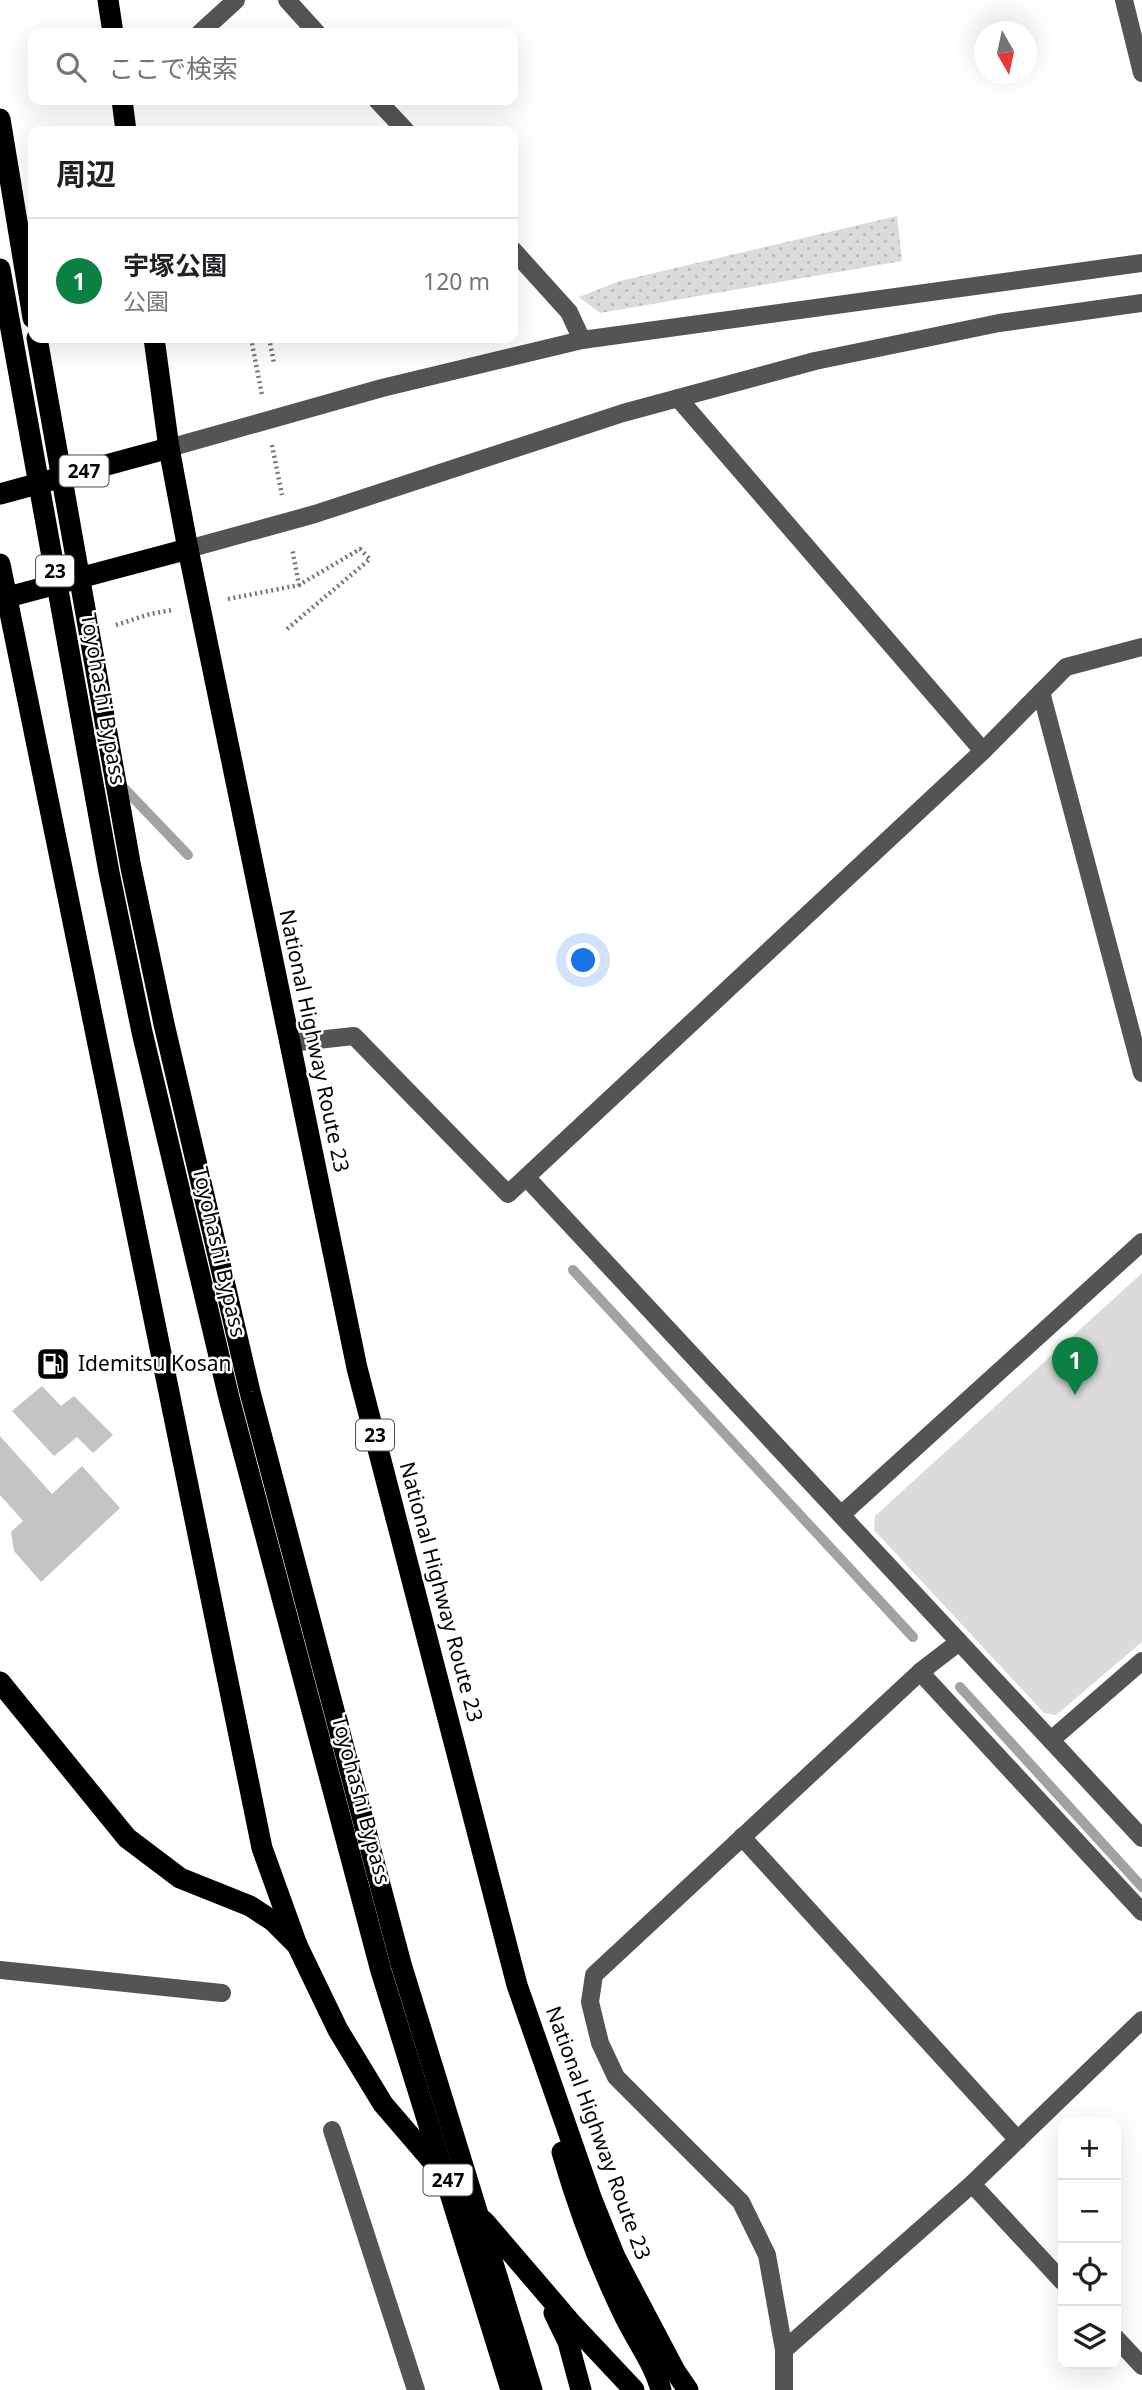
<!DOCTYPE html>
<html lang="ja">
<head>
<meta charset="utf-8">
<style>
	body { margin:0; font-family:"Noto Sans","Noto Sans JP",sans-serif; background:#f2f2f2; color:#202124 }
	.controls { position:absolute; right:21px; bottom:21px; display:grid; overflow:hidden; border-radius:14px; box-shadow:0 7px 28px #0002 }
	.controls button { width:63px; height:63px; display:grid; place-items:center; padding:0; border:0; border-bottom:2px solid #e0e0e0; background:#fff; color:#202124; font:35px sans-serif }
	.compass { position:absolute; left:974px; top:21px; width:63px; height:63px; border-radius:50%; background:#fff; box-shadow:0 7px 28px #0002; rotate:171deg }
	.you { position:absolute; left:584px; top:961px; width:24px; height:24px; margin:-18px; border:5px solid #fff; border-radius:50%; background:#1a73e8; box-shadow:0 0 0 10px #1a73e833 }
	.badge { display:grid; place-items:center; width:46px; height:46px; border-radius:50%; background:#0b8043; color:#fff; font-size:23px; font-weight:700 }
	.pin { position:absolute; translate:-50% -58px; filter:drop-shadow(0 2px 4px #0008) }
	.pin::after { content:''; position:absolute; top:37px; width:24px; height:21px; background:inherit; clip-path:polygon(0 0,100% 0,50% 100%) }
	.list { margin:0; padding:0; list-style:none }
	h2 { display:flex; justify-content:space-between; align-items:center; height:91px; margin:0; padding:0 28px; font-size:30px }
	h2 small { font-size:23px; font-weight:400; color:#757577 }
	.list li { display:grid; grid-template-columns:46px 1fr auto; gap:21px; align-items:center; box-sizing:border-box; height:126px; padding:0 28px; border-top:2px solid #e0e0e0 }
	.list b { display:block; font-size:26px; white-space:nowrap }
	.list p { margin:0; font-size:23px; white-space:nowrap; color:#757577 }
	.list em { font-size:23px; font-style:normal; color:#757577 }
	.icon { flex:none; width:38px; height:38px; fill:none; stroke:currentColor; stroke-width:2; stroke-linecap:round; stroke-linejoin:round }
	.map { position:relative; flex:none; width:1142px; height:2390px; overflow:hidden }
	.search { position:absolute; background:#fff; box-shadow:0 7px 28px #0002; left:28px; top:28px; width:490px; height:77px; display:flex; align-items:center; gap:18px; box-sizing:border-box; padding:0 24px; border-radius:14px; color:#757577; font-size:26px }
	.panel { position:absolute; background:#fff; box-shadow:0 7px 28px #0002; left:28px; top:126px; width:490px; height:217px; border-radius:14px }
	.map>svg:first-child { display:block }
	.grass { fill:url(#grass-dots) }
	.park { fill:#dbdbdb }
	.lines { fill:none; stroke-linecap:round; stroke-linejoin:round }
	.stream { stroke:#a2a2a2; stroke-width:10 }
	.building { fill:#c4c4c4 }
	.path { stroke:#767676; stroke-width:4.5; stroke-dasharray:2 3.5; stroke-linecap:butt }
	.minor { stroke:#545454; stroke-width:18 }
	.highway { stroke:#000; stroke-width:21 }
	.labels { text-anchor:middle; stroke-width:5; stroke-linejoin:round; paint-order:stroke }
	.shield { fill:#fff; stroke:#4c4c4c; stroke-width:2 }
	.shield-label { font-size:19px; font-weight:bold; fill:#000 }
	.street-label { font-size:21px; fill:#000; stroke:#fff }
	.poi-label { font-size:21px; fill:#000; stroke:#fff; text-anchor:start }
</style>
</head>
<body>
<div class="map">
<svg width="1142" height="2390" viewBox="0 0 1142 2390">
	<defs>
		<pattern id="grass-dots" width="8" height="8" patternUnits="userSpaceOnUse" patternTransform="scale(1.75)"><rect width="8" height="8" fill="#dbdbdb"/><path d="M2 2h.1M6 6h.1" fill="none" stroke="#bababa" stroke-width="1.8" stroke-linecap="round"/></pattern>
	</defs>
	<rect width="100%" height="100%" fill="#fff"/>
	<!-- grass -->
	<path class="grass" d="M897,216L902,261L600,313L579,297L620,281Z"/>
	<!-- park -->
	<path class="park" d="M1142,1273V1642L1056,1715L1044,1713L874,1530L875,1516Z"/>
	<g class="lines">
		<!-- stream -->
		<g class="stream">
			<path d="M120,784L188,855"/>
			<path d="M573,1270L913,1637"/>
			<path d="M960,1687L1142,1887"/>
		</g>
	</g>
	<!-- building -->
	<g class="building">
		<path d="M42,1386L61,1406L74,1396L113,1435L93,1453L77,1437L54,1456L12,1411Z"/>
		<path d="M0,1436L52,1494L82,1466L120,1508L41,1582L14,1551L11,1532L23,1521L0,1495Z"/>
	</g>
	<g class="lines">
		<!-- path -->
		<g class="path">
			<path d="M251,338L262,395"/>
			<path d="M269,338L274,363"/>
			<path d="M272,445L282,495"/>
			<path d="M228,599L299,585L292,548"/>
			<path d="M116,625L150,614L172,610"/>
			<path d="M287,629L370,559L360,549L299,585"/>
		</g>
		<!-- minor -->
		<g class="minor">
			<path d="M287,0L317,33"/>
			<path d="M1124,0L1142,73"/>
			<path d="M200,33L236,0"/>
			<path d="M377,100L406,131"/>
			<path d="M513,250L569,312L582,340"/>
			<path d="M678,398L983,751"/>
			<path d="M169,448L382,388L582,340L1142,263"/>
			<path d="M188,549L315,514L623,413L815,361L999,323L1142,303"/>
			<path d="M1041,692L1142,1073"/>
			<path d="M289,1043L354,1036L508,1194L983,751L1066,667L1142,647"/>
			<path d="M527,1178L1142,1838"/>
			<path d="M841,1515L1142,1242"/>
			<path d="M920,1672L1142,1912"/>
			<path d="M1051,1740L1142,1661"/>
			<path d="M742,1837L1018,2140"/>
			<path d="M0,1970L222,1993"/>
			<path d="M332,2130L416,2390"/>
			<path d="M972,2184L1063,2282"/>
			<path d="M1116,2338L1142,2366"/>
			<path d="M784,2350L972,2184L1142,2020"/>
			<path d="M784,2390V2350L767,2255L741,2202L616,2077L600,2043L590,2002L594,1975L920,1672L959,1642"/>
		</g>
		<!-- highway -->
		<g class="highway">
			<path d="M108,0L113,33"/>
			<path d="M122,100L126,131"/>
			<path d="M0,119L33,318"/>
			<path d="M0,269L109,872L142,1032L229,1398L381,1971L511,2390"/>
			<path d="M37,338L131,868L164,1024L250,1392L401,1964L532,2390"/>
			<path d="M154,338L169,448L188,549L357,1368L517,1985L592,2200L615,2257L675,2371L688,2390"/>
			<path d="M0,494L169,448"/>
			<path d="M0,564L262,1848L297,1945"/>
			<path d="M0,599L188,549"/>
			<path d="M0,1682L127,1838L180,1878L250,1906L273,1921L297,1945L338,2030L383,2104L438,2168"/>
			<path d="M562,2152C578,2208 598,2261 623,2313C635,2339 654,2363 661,2390"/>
			<path d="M484,2221L573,2325L634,2390"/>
			<path d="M554,2313L568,2342L581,2390"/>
		</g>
	</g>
	<!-- icons -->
	<defs>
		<symbol id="fuel-square" viewBox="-11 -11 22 22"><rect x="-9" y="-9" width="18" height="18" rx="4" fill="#000" stroke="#fff"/><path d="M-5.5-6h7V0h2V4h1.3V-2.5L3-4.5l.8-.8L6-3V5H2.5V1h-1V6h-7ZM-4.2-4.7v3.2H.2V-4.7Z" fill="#fff"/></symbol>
	</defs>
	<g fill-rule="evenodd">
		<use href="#fuel-square" x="34" y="1345" width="38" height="38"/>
	</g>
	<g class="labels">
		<!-- shield labels -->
		<g class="shield">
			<rect x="59.5" y="455.5" width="49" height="31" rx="5"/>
			<rect x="36" y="555.5" width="38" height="31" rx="5"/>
			<rect x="356" y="1419.5" width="38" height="31" rx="5"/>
			<rect x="423.5" y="2164.5" width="49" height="31" rx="5"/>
		</g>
		<g class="shield-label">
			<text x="84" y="478">247</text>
			<text x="55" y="578">23</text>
			<text x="375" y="1442">23</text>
			<text x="448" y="2187">247</text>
		</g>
		<!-- street labels -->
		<g class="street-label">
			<text transform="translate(103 699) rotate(80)" y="7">Toyohashi Bypass</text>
			<text transform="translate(314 1041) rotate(78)" y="7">National Highway Route 23</text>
			<text transform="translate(219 1252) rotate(77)" y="7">Toyohashi Bypass</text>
			<text transform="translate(441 1592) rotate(75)" y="7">National Highway Route 23</text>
			<text transform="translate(361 1800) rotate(75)" y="7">Toyohashi Bypass</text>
			<text transform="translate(598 2133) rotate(70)" y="7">National Highway Route 23</text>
		</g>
		<!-- poi labels -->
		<g class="poi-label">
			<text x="78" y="1371">Idemitsu Kosan</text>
		</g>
	</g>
</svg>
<div class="controls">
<button>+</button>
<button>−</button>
<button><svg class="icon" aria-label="locate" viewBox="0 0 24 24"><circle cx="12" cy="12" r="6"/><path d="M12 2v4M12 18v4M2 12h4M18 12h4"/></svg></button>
<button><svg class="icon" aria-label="layers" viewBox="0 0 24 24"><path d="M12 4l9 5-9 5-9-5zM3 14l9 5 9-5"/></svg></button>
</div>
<svg class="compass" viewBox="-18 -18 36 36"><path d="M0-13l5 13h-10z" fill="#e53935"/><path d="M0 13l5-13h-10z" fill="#757577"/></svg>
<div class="you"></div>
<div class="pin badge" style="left:1075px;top:1395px">1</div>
<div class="search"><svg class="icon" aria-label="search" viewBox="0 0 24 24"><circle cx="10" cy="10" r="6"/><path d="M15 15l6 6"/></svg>ここで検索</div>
<section class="panel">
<h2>周辺<small></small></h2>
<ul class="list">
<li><span class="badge">1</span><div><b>宇塚公園</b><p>公園</p></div><em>120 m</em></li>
</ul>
</section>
</div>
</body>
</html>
